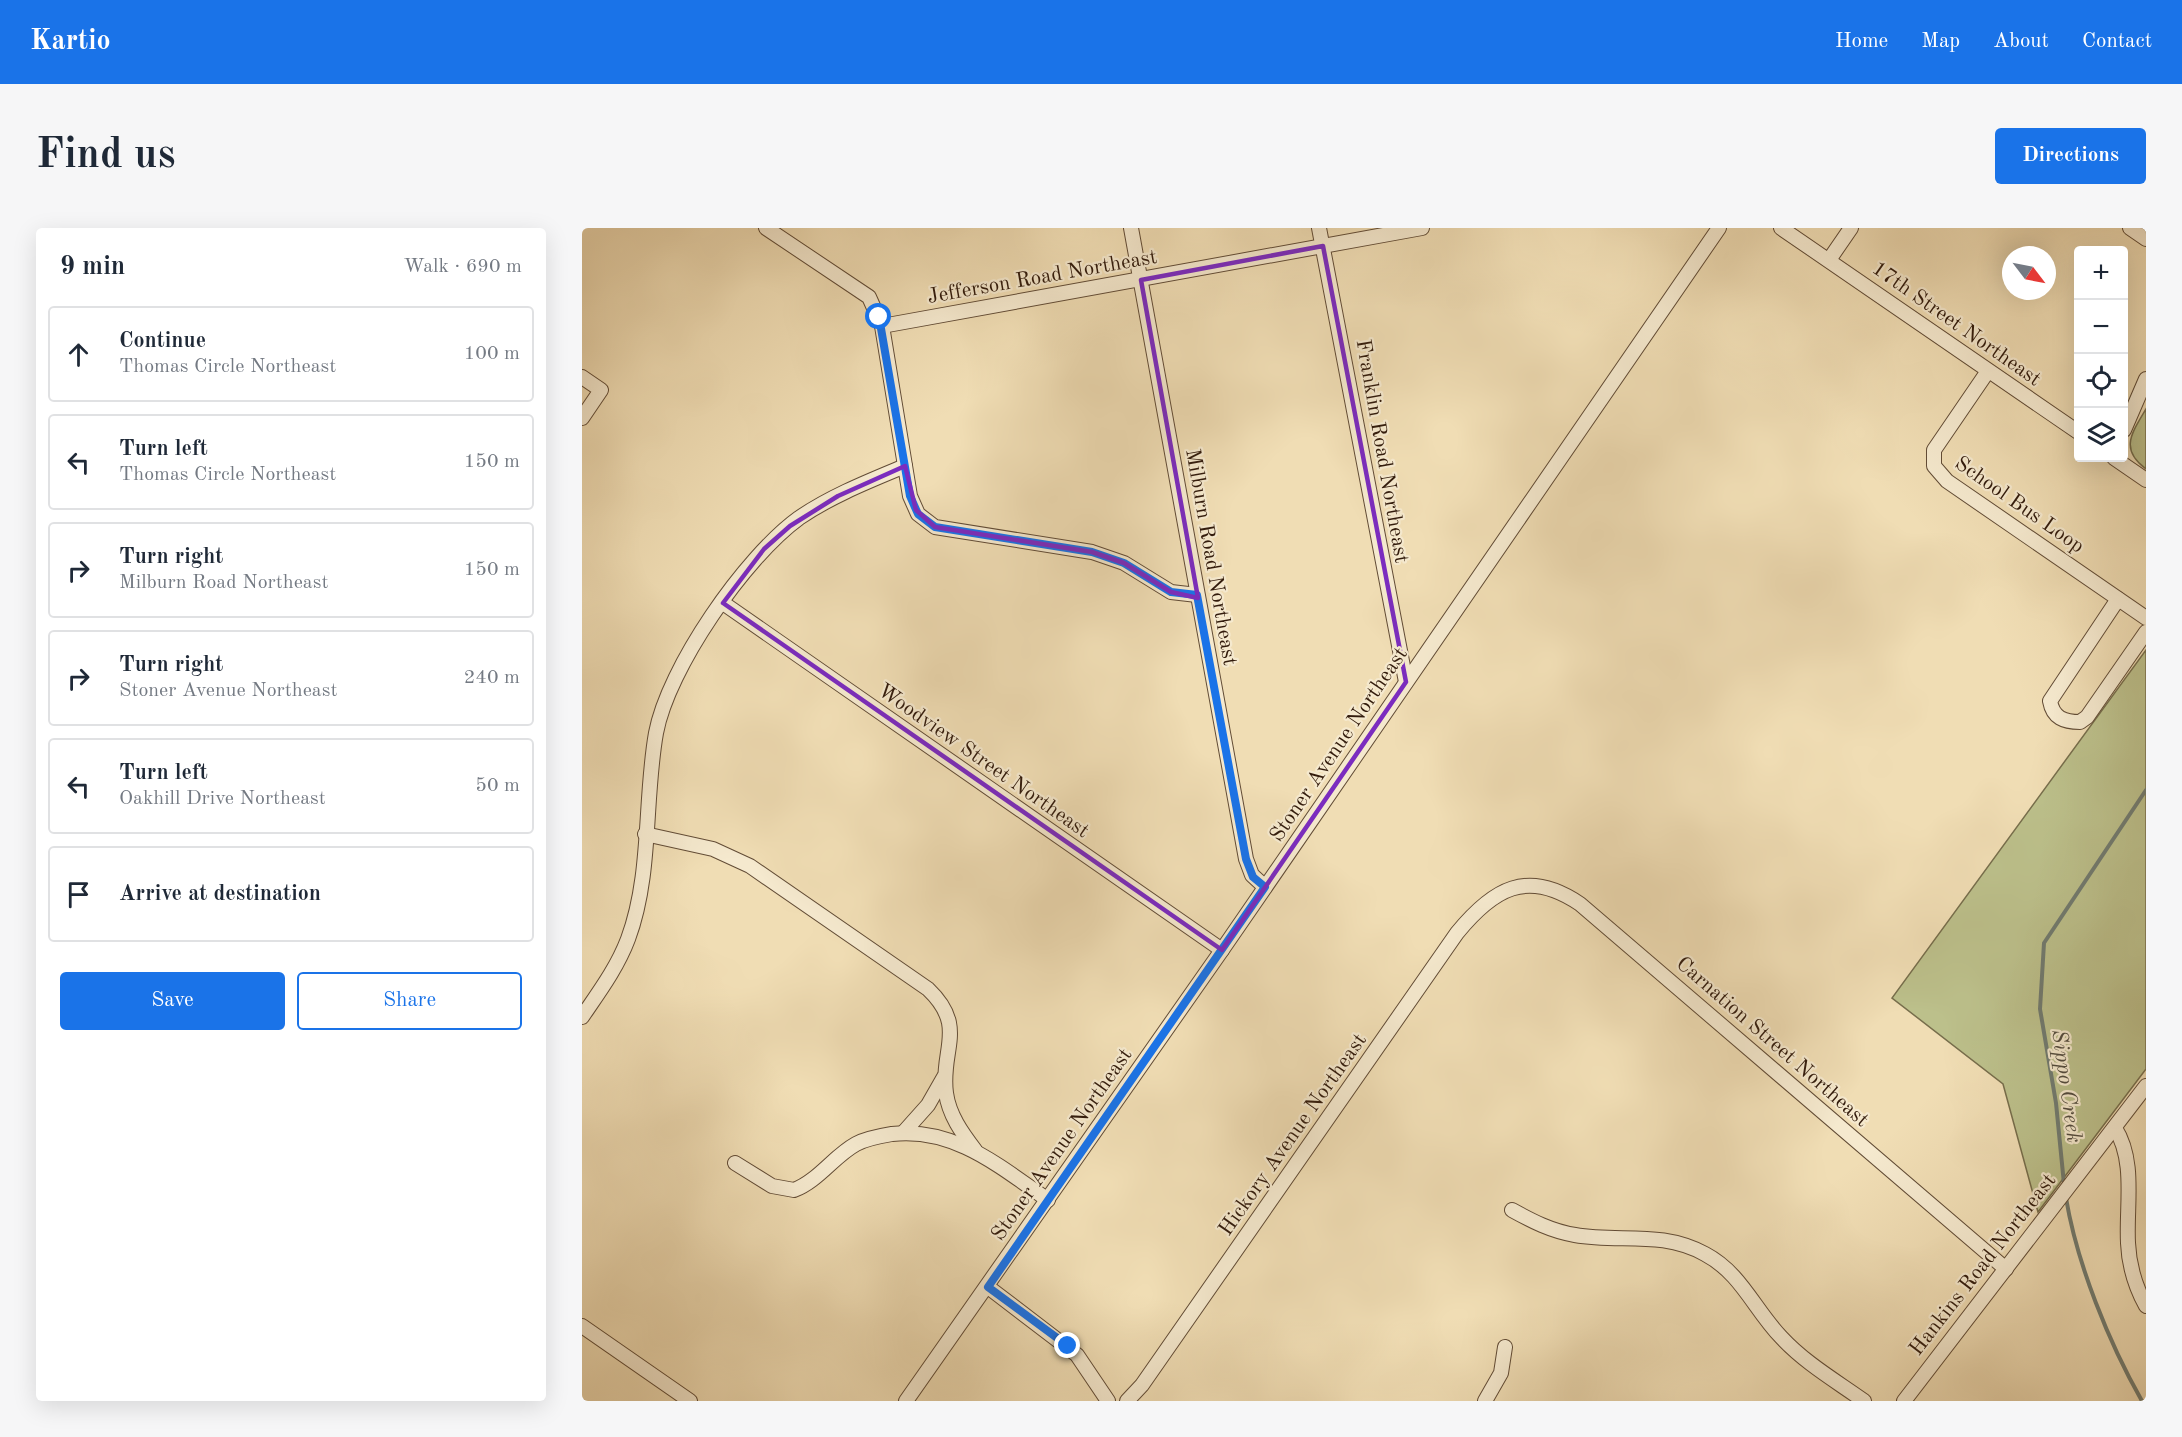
<!DOCTYPE html>
<html lang="en">
<head>
<meta charset="utf-8">
<style>
	body { margin:0; font-family:"Old Standard TT",serif; background:#f6f6f7; color:#1f2937 }
	.controls { position:absolute; right:18px; top:18px; display:grid; overflow:hidden; border-radius:6px; box-shadow:0 6px 24px #0002 }
	.controls button { width:54px; height:54px; display:grid; place-items:center; padding:0; border:0; border-bottom:2px solid #e0e1e3; background:#fff; color:#1f2937; font:30px sans-serif }
	.compass { position:absolute; left:1420px; top:18px; width:54px; height:54px; border-radius:50%; background:#fff; box-shadow:0 6px 24px #0002; rotate:122deg }
	.stop { position:absolute; width:18px; height:18px; margin:-14px; border:4px solid #1a73e8; border-radius:50%; background:#fff }
	.stop.end { background:#1a73e8; border-color:#fff; box-shadow:0 2px 6px #0008 }
	.list { margin:0; padding:0; list-style:none }
	h2 { display:flex; justify-content:space-between; align-items:center; height:78px; margin:0; padding:0 24px; font-size:26px }
	h2 small { font-size:20px; font-weight:400; color:#747a83 }
	.list li { display:grid; grid-template-columns:39px 1fr auto; gap:18px; align-items:center; box-sizing:border-box; height:96px; margin:0 12px 12px; padding:0 12px; border:2px solid #e0e1e3; border-radius:6px }
	.list b { display:block; font-size:22px; white-space:nowrap }
	.list p { margin:0; font-size:20px; white-space:nowrap; color:#747a83 }
	.list em { font-size:20px; font-style:normal; color:#747a83 }
	.actions { display:flex; gap:12px; padding:18px 24px }
	.actions a { flex:1; padding:14px 0; border:2px solid #1a73e8; border-radius:6px; text-align:center; font-size:21px; color:#1a73e8 }
	.actions .main { background:#1a73e8; color:#fff }
	.icon { flex:none; width:33px; height:33px; fill:none; stroke:currentColor; stroke-width:2; stroke-linecap:round; stroke-linejoin:round }
	.map { position:relative; flex:none; width:1564px; height:1173px; overflow:hidden; border-radius:6px }
	header { display:flex; align-items:center; gap:36px; box-sizing:border-box; height:84px; padding:0 30px; background:#1a73e8; color:#fff }
	header strong { font-size:28px }
	nav { display:flex; gap:33px; margin-inline-start:auto; font-size:21px }
	.intro { display:flex; align-items:center; justify-content:space-between; box-sizing:border-box; height:144px; padding:0 36px }
	h1 { margin:0; font-size:42px }
	.button { padding:15px 27px; border-radius:6px; background:#1a73e8; color:#fff; font-size:21px; font-weight:700 }
	main { display:flex; gap:36px; padding:0 36px }
	aside { flex:1; background:#fff; border-radius:6px; box-shadow:0 6px 24px #0002 }
	.map>svg:first-child { display:block }
	.green { fill:#bcc08b; stroke:#776e4c; stroke-width:1.5 }
	.lines { fill:none; stroke-linecap:round; stroke-linejoin:round }
	.stream { stroke:#717b70; stroke-width:4 }
	.minor-casing { stroke:#624c36; stroke-width:16 }
	.minor { stroke:#f5e9ce; stroke-width:14 }
	.route { stroke:#1a73e8; stroke-width:8 }
	.marked { fill:none; stroke:#7b2cbf; stroke-width:4.5; stroke-linejoin:round }
	.labels { text-anchor:middle; stroke-width:4.5; stroke-linejoin:round; paint-order:stroke }
	.street-label { font-size:21px; fill:#321b0c; stroke:#f5e9ce }
	.water-label { font-size:22px; font-style:italic; fill:#524b3e; stroke:#f5e9ce }
</style>
</head>
<body>
<header>
<strong>Kartio</strong>
<nav><a>Home</a><a>Map</a><a>About</a><a>Contact</a></nav>
</header>
<div class="intro"><h1>Find us</h1><a class="button">Directions</a></div>
<main>
<aside>
<h2>9 min<small>Walk · 690 m</small></h2>
<ul class="list">
<li><svg class="icon" aria-label="ahead" viewBox="0 0 24 24"><path d="M12 20V5M6 11l6-6 6 6"/></svg><div><b>Continue</b><p>Thomas Circle Northeast</p></div><em>100 m</em></li>
<li><svg class="icon" aria-label="left" viewBox="0 0 24 24"><path d="M17 20v-9H6M10 6l-5 5 5 5"/></svg><div><b>Turn left</b><p>Thomas Circle Northeast</p></div><em>150 m</em></li>
<li><svg class="icon" aria-label="right" viewBox="0 0 24 24"><path d="M7 20v-9h11M14 6l5 5-5 5"/></svg><div><b>Turn right</b><p>Milburn Road Northeast</p></div><em>150 m</em></li>
<li><svg class="icon" aria-label="right" viewBox="0 0 24 24"><path d="M7 20v-9h11M14 6l5 5-5 5"/></svg><div><b>Turn right</b><p>Stoner Avenue Northeast</p></div><em>240 m</em></li>
<li><svg class="icon" aria-label="left" viewBox="0 0 24 24"><path d="M17 20v-9H6M10 6l-5 5 5 5"/></svg><div><b>Turn left</b><p>Oakhill Drive Northeast</p></div><em>50 m</em></li>
<li><svg class="icon" aria-label="arrive" viewBox="0 0 24 24"><path d="M6 21V4h12l-3 4 3 4H6"/></svg><div><b>Arrive at destination</b></div></li>
</ul>
<div class="actions"><a class="main">Save</a><a>Share</a></div>
</aside>
<div class="map">
<svg width="1564" height="1173" viewBox="0 0 1564 1173">
	<rect width="100%" height="100%" fill="#f0ddb4"/>
	<filter id="stains"><feTurbulence type="fractalNoise" baseFrequency=".00333" numOctaves="4"/><feColorMatrix values="0 0 0 0 .2 0 0 0 0 .09 0 0 0 0 .02 0 0 0 .5 -.17"/></filter>
	<radialGradient id="worn" r=".72"><stop offset=".6" stop-color="#630" stop-opacity="0"/><stop offset="1" stop-color="#630" stop-opacity=".3"/></radialGradient>
	<!-- green -->
	<g class="green">
		<path d="M1564,181V241C1537,221 1550,205 1564,181Z"/>
		<path d="M1564,422V841L1456,984L1421,856L1310,770Z"/>
	</g>
	<g class="lines">
		<!-- stream -->
		<g class="stream">
			<path d="M1482,956L1474,875L1458,781L1462,715L1564,562"/>
			<path d="M1484,970C1495,1036 1527,1115 1560,1173"/>
		</g>
		<defs>
			<g id="minor">
				<path d="M184,0L287,69L300,98L328,268L336,286L353,299L510,324L542,335L589,364L615,367"/>
				<path d="M549,0L664,631L670,647L683,659"/>
				<path d="M737,0L824,454"/>
				<path d="M1199,0L1496,204"/>
				<path d="M1548,0L1564,11"/>
				<path d="M1247,32L1269,0"/>
				<path d="M300,98L840,0"/>
				<path d="M1406,143L1352,222V238L1365,253L1564,390"/>
				<path d="M0,149L19,162L0,190"/>
				<path d="M1542,202L1564,151"/>
				<path d="M1532,230L1564,252"/>
				<path d="M1536,371L1468,473C1471,490 1482,494 1498,494L1505,489L1564,404"/>
				<path d="M141,375L640,722"/>
				<path d="M63,606L131,621L168,638L346,761C386,799 358,822 364,865C367,887 380,905 393,922"/>
				<path d="M0,789C17,764 35,740 46,711C70,647 62,572 74,505C86,440 163,329 217,290C249,268 287,253 323,238"/>
				<path d="M1533,900C1554,933 1544,978 1546,1015C1547,1038 1553,1058 1564,1078"/>
				<path d="M321,905L346,877L362,849"/>
				<path d="M153,935L190,958L212,962C236,953 252,928 274,916C285,910 298,908 310,906C372,899 417,938 466,972"/>
				<path d="M930,982C950,993 969,1003 993,1007C1038,1015 1079,1002 1123,1026C1159,1045 1172,1081 1199,1109C1223,1135 1254,1153 1282,1173"/>
				<path d="M406,1059L495,1127L526,1173"/>
				<path d="M0,1098L108,1173"/>
				<path d="M324,1173L640,722L1137,0"/>
				<path d="M545,1173L560,1157L875,705C911,661 945,640 998,676L1424,1041"/>
				<path d="M903,1173L919,1145L923,1119"/>
				<path d="M1322,1173L1564,858"/>
			</g>
		</defs>
		<!-- minor casing -->
		<use href="#minor" class="minor-casing"/>
		<!-- minor -->
		<use href="#minor" class="minor"/>
	</g>
	<g class="lines">
		<!-- route -->
		<path class="route" d="M297,89L328,268L336,286L353,299L510,324L542,335L589,364L615,367L664,631L671,649L683,659L406,1059L486,1118"/>
	</g>
	<!-- marked area -->
	<path class="marked" d="M741,18L824,454L640,722L141,375L182,321L208,298L256,268L323,238L334,282L353,299L510,324L542,335L589,364L616,370L559,52Z"/>
	<g class="labels">
		<!-- street labels -->
		<g class="street-label">
			<text transform="translate(460 48) rotate(-10)" y="7">Jefferson Road Northeast</text>
			<text transform="translate(1375 95) rotate(35)" y="7">17th Street Northeast</text>
			<text transform="translate(801 223) rotate(80)" y="7">Franklin Road Northeast</text>
			<text transform="translate(1438 276) rotate(35)" y="7">School Bus Loop</text>
			<text transform="translate(630 329) rotate(80)" y="7">Milburn Road Northeast</text>
			<text transform="translate(756 516) rotate(-56)" y="7">Stoner Avenue Northeast</text>
			<text transform="translate(402 532) rotate(35)" y="7">Woodview Street Northeast</text>
			<text transform="translate(1191 813) rotate(41)" y="7">Carnation Street Northeast</text>
			<text transform="translate(710 906) rotate(-55)" y="7">Hickory Avenue Northeast</text>
			<text transform="translate(479 916) rotate(-55)" y="7">Stoner Avenue Northeast</text>
			<text transform="translate(1400 1036) rotate(-52)" y="7">Hankins Road Northeast</text>
		</g>
		<!-- water labels -->
		<g class="water-label">
			<text transform="translate(1486 858) rotate(82)" y="8">Sippo Creek</text>
		</g>
	</g>
	<rect width="100%" height="100%" filter="url(#stains)"/>
	<rect width="100%" height="100%" fill="url(#worn)"/>
</svg>
<div class="controls">
<button>+</button>
<button>−</button>
<button><svg class="icon" aria-label="locate" viewBox="0 0 24 24"><circle cx="12" cy="12" r="6"/><path d="M12 2v4M12 18v4M2 12h4M18 12h4"/></svg></button>
<button><svg class="icon" aria-label="layers" viewBox="0 0 24 24"><path d="M12 4l9 5-9 5-9-5zM3 14l9 5 9-5"/></svg></button>
</div>
<svg class="compass" viewBox="-18 -18 36 36"><path d="M0-13l5 13h-10z" fill="#e53935"/><path d="M0 13l5-13h-10z" fill="#747a83"/></svg>
<div class="stop" style="left:297px;top:89px"></div>
<div class="stop end" style="left:486px;top:1118px"></div>
</div>
</main>
</body>
</html>
